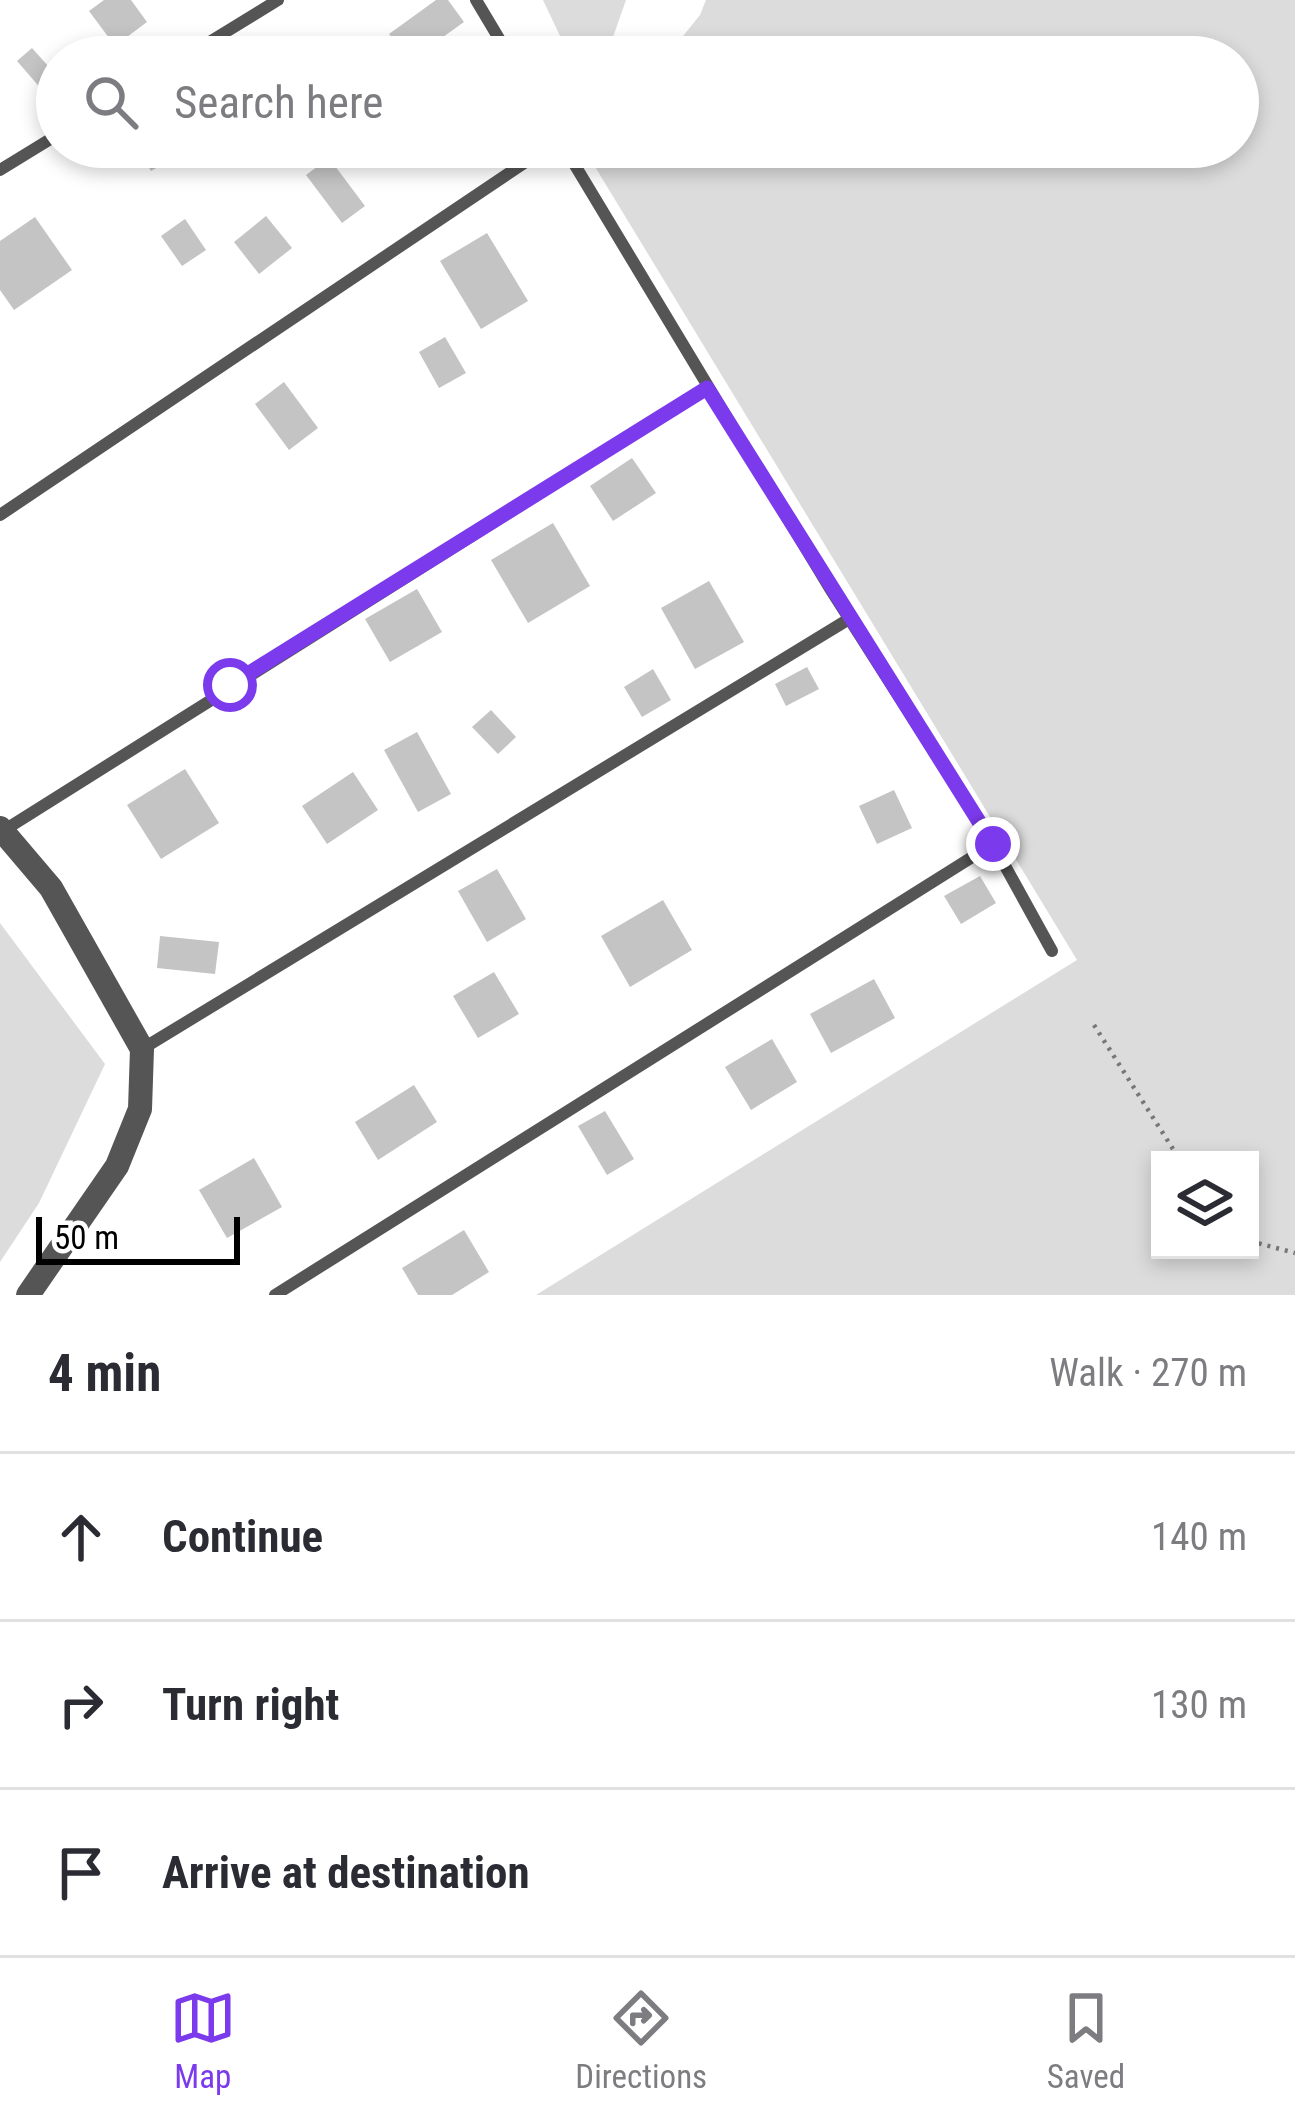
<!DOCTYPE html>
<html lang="en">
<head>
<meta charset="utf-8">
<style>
	body { margin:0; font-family:"Roboto Condensed",sans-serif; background:#f2f2f3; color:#2b2b33 }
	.controls { position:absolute; right:36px; bottom:36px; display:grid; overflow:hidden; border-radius:0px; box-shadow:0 6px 18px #0003 }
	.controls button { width:108px; height:108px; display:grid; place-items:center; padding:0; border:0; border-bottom:3px solid #e1e1e2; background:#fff; color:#2b2b33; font:60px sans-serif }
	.scale { position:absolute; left:36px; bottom:30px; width:204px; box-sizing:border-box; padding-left:12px; border:6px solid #000; border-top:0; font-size:33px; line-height:42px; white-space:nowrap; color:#000; -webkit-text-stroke:9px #fff; paint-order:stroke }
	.stop { position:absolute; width:36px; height:36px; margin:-27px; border:9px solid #7c3aed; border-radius:50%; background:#fff }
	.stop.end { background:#7c3aed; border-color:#fff; box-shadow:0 3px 12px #0008 }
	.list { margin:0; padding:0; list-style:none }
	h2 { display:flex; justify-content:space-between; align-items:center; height:156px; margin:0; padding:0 48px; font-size:51px }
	h2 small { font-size:39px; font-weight:400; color:#7c7c81 }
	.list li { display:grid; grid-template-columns:78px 1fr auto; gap:36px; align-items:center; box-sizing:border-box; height:168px; padding:0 48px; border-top:3px solid #e1e1e2 }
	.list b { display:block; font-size:45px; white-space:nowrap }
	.list em { font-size:39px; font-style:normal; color:#7c7c81 }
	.icon { flex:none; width:66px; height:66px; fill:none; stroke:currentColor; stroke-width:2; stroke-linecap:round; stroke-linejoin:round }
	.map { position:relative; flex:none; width:1295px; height:1295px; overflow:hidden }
	.search { position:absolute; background:#fff; box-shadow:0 6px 18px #0003; left:36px; right:36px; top:36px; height:132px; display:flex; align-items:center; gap:30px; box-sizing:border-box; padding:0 42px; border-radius:66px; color:#7c7c81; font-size:45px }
	.sheet { height:660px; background:#fff }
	nav { display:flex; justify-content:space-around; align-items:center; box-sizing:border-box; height:168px; border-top:3px solid #e1e1e2; background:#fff; font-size:33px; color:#7c7c81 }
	nav a { display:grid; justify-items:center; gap:6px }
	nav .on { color:#7c3aed }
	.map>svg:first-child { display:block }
	.green { fill:#dcdcdc; fill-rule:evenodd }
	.building { fill:#c4c4c4 }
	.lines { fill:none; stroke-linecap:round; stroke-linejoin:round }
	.path { stroke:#777; stroke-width:4.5; stroke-dasharray:3 6; stroke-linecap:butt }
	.service { stroke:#555; stroke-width:12 }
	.tertiary { stroke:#555; stroke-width:24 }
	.route { stroke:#7c3aed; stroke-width:15 }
</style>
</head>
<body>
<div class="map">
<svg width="1295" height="1295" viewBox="0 0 1295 1295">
	<rect width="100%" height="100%" fill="#fff"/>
	<!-- green -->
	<g class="green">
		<path d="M543,0H626L606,57H570Z"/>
		<path d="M706,0H1295V1295H536L1077,960L583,147H630L639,157L640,147H1238V57H666L700,15ZM1160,1160H1250V1250H1160Z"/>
		<path d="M0,923L105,1064L39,1203L0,1262Z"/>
	</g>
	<!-- building -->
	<g class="building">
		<path d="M104,0H131L147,22L115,46L89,11Z"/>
		<path d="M436,0H448L464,22L415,57H406L389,34Z"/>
		<path d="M32,48L57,76L43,91L17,61Z"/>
		<path d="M137,147H192L151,171Z"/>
		<path d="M329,158L365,206L342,223L306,175Z"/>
		<path d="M266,216L292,248L259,274L234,242Z"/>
		<path d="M35,217L72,270L14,310L0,290V241Z"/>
		<path d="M185,219L206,250L182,266L161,236Z"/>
		<path d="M487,233L528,301L481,329L440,261Z"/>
		<path d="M445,337L466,373L439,388L419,352Z"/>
		<path d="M284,382L318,428L289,450L255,404Z"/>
		<path d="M632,458L656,493L613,521L590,486Z"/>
		<path d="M553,523L590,586L528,623L491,560Z"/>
		<path d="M709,581L744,642L695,669L661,608Z"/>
		<path d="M417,589L442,632L390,662L365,619Z"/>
		<path d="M807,667L819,689L786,706L775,684Z"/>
		<path d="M653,669L671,700L642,717L624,687Z"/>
		<path d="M491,710L516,737L498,754L472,727Z"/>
		<path d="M417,732L451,794L418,812L384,750Z"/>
		<path d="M185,769L219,823L161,859L127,805Z"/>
		<path d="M353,772L378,810L327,844L302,806Z"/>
		<path d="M894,790L912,828L877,844L859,806Z"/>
		<path d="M497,869L526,919L487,942L458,891Z"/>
		<path d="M980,876L996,903L961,924L944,896Z"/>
		<path d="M663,900L692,950L630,987L601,936Z"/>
		<path d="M160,936L219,942L215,974L157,968Z"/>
		<path d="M494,972L519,1014L478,1038L453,996Z"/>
		<path d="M874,979L895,1018L831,1053L810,1014Z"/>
		<path d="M772,1039L797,1082L751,1110L725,1067Z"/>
		<path d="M414,1085L437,1122L378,1160L355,1122Z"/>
		<path d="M605,1111L634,1159L607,1175L578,1126Z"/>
		<path d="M254,1158L282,1207L227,1238L199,1190Z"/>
		<path d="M464,1230L489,1272L452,1295H418L402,1268Z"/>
	</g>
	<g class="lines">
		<!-- path -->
		<g class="path">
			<path d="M1094,1025L1180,1160"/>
			<path d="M1250,1241L1295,1253"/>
		</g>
		<!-- service -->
		<g class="service">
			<path d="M476,0L510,57"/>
			<path d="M185,57L278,0"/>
			<path d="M564,147L829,587L993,844L1052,951"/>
			<path d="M0,170L57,135"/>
			<path d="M0,515L548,147"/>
			<path d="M3,831L707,388"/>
			<path d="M142,1049L849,619"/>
			<path d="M275,1295L993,844"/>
		</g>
		<!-- tertiary -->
		<path class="tertiary" d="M0,828L51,888L142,1049L140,1109L117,1166L28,1295"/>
	</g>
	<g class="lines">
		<!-- route -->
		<path class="route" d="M230,685L707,388L993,844"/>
	</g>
</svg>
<div class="controls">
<button><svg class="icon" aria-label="layers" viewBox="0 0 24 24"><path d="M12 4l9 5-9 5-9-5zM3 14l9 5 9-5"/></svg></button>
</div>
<div class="scale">50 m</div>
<div class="stop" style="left:230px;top:685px"></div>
<div class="stop end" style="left:993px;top:844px"></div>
<div class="search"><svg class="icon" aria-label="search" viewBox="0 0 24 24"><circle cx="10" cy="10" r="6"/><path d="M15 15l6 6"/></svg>Search here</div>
</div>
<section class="sheet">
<h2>4 min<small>Walk · 270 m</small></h2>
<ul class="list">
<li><svg class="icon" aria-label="ahead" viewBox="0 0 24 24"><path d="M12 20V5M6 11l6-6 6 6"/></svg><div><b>Continue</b></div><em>140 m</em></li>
<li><svg class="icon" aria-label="right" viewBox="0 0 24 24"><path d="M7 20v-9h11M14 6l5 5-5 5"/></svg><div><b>Turn right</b></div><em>130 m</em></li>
<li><svg class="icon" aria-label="arrive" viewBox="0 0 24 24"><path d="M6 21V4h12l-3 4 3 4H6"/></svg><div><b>Arrive at destination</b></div></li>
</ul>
</section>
<nav>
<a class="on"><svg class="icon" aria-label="map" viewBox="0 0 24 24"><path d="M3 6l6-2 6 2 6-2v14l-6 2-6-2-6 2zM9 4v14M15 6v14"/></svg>Map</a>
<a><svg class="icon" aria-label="directions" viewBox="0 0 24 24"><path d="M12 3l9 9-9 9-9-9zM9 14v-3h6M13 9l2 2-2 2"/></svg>Directions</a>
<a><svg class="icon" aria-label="saved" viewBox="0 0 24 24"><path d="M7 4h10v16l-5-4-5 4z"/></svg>Saved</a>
</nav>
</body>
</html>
